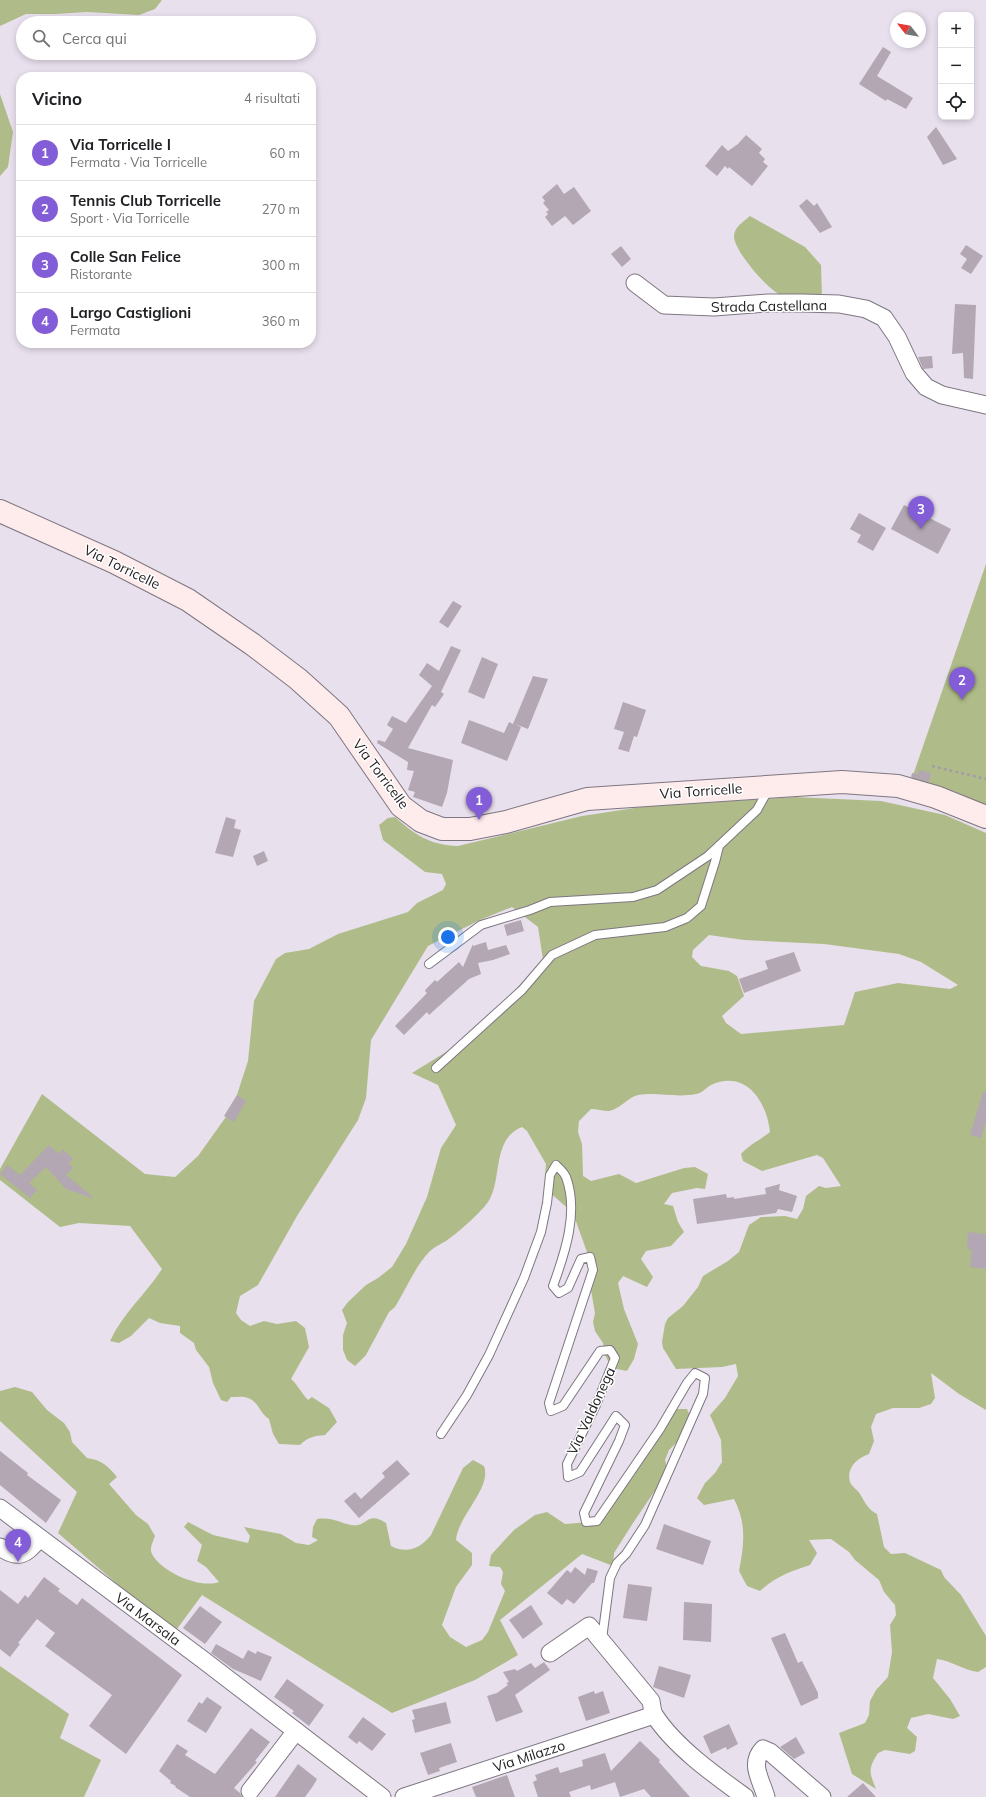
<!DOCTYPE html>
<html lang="it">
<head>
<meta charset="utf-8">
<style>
	body { margin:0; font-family:Mulish,sans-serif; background:#f2f2f2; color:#202124 }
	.controls { position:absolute; right:12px; top:12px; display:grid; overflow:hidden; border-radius:8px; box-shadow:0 2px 6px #0003 }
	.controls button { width:36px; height:36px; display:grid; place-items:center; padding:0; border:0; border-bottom:1px solid #e0e0e0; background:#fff; color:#202124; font:20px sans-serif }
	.compass { position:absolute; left:890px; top:12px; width:36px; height:36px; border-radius:50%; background:#fff; box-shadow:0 2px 6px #0003; rotate:301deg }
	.you { position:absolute; left:448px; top:937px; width:14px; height:14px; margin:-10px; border:3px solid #fff; border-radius:50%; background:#1a73e8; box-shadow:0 0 0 6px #1a73e833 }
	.badge { display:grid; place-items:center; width:26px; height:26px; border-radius:50%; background:#835dd7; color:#fff; font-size:13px; font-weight:700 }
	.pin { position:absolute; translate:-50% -33px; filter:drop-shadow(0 1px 2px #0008) }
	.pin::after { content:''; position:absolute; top:21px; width:14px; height:12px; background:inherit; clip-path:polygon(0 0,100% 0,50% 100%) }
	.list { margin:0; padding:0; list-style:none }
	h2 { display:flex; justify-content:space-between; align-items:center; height:52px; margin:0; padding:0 16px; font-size:17px }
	h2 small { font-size:13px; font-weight:400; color:#757577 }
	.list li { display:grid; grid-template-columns:26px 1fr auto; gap:12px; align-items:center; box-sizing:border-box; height:56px; padding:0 16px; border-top:1px solid #e0e0e0 }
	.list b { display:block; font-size:15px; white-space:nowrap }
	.list p { margin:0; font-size:13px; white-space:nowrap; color:#757577 }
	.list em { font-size:13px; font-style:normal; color:#757577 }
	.icon { flex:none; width:22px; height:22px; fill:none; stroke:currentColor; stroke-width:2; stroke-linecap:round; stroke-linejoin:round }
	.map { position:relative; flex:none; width:986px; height:1797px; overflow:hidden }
	.search { position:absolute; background:#fff; box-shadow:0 2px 6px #0003; left:16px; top:16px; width:300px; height:44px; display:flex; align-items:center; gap:10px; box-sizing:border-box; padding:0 14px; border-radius:22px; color:#757577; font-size:15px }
	.panel { position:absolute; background:#fff; box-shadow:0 2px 6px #0003; left:16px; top:72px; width:300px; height:276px; border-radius:16px }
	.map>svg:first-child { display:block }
	.green { fill:#afbc89; fill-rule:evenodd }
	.building { fill:#b2a7b2 }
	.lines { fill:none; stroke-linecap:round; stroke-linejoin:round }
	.lane-casing { stroke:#7e7681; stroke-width:10 }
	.street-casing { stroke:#7e7681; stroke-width:19 }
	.secondary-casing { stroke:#7e7681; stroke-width:24 }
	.path { stroke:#a39ca6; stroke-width:2.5; stroke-dasharray:3 3; stroke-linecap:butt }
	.lane { stroke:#fff; stroke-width:8 }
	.street { stroke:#fff; stroke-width:17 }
	.secondary { stroke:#feecec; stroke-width:22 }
	.labels { text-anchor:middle; stroke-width:3; stroke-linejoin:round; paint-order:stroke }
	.street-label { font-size:14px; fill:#232024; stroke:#fff }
</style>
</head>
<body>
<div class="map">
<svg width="986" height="1797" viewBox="0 0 986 1797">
	<rect width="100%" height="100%" fill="#e9e0ed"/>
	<!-- green -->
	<g class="green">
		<path d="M0,0H162L155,9L139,15L87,12L55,14H26L0,26Z"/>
		<path d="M0,94L13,132L8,167L0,176Z"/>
		<path d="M750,216L805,247L821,265L822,296C811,296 796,299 785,297C770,293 735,252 734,237C734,227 743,222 750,216Z"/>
		<path d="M986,564V805L953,791L911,781Z"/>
		<path d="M795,797L881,801L945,815L986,833V1410L959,1394L931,1373L935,1398L931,1404L919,1408H893L876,1414L871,1427L874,1441L869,1454C857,1458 846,1468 850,1482C852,1487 858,1490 860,1494C865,1502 868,1510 877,1514L884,1547L891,1554L905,1553L941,1570L944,1577L961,1595L986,1636V1667L978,1672C963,1670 952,1661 937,1659L933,1678L950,1699L960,1716L953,1719L928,1714L911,1718L907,1728L917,1737L915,1751L910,1754L885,1750L878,1753C868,1769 869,1772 876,1789L852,1774L839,1733L865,1723L869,1715L870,1701L876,1690L888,1677L892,1652L890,1625L896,1615L895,1605L884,1592L879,1580L855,1560L849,1552L831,1539L809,1540L817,1553L810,1565C791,1571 775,1577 760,1591L747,1586L739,1571C744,1545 747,1524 734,1499L704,1505L697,1498L705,1483L715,1473L722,1462L721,1440L710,1415L725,1398L738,1376L736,1364L722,1367L676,1369L663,1348L662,1342L665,1324L668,1318L683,1306L698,1287L703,1276L728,1261L739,1252L749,1225L761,1217L785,1216L797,1219L803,1209L806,1196L819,1186L826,1188L841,1186L823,1158L817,1155L762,1171L743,1161L741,1154C750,1144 760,1140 770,1132C767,1102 746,1069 711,1085C705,1088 703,1093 696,1094C677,1098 657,1092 638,1095C628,1097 619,1110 609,1111C603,1111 596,1109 591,1109L579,1121L578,1132L582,1144L583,1176L591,1181L619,1174L636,1183L684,1168L695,1167L708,1174L705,1189L697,1188L672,1193L664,1204L673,1206L678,1222L684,1232L671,1246L646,1251L641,1259L653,1277L647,1287L623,1276L618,1283L624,1309L638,1344L634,1359L627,1371L612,1368L605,1355L603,1343L595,1331L593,1322L595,1313L588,1273V1255L573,1213L547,1190L545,1175L546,1164L527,1131L522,1127C491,1139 503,1180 488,1202C482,1211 459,1232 450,1238C444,1243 435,1246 429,1252C415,1267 406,1289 395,1307L389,1312L366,1355L355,1366L347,1360L343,1350V1335L347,1323L342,1310L348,1302L366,1285L378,1278L392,1267L406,1244L427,1197L441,1148L456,1125L438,1085L412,1073L472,1036L543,960L538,927L512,907L480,920L428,946L371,1040L366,1098L358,1120L297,1216L258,1285L240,1296L236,1313L241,1320L250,1326L264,1321L277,1324L296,1321L305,1328L309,1347L291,1379C298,1385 301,1393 308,1400L312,1397L329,1408L337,1422L325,1435C314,1436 308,1437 300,1445L279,1444L273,1434L269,1419C260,1414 258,1401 248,1398C244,1396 237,1397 231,1397L227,1402L221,1400L213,1383L209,1367L196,1350L194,1343L180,1333V1326L160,1323L149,1318L131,1336L119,1343L110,1341C123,1313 146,1294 162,1269L130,1226L79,1223L60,1227L0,1180V1169L42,1094L145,1174L175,1177L198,1156L233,1107L248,1061L254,1001L276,959L285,953L309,949L338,934L408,912L417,903L443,890L446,884L442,874L425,872L383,840L379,825L388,818L395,817C415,835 430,845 458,846L582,816L641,807ZM709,935L744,940L824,944L899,954L921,962L958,985L950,989L898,983L855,992L844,1025L741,1034L726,1023L722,1016L744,996L737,976L729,971L701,966L692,957L693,950Z"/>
		<path d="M15,1387L32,1392L47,1410L64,1423L70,1432L72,1442L87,1458C102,1460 108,1466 117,1477L109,1484L136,1515L148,1524L155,1536C153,1542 149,1548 152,1554C161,1572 200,1589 219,1582L206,1567L197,1561L202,1545L184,1527L188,1522L213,1535L248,1543L250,1536L244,1527L281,1534L296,1543L309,1545L318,1540L312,1537L313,1527L317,1519C333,1517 337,1522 351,1525C368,1528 366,1510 386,1523L391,1546C407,1554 420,1549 431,1535L463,1468L473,1460L484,1466C492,1488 458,1516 456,1540L472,1553V1565L456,1587L442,1625L450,1637L466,1647L482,1640L488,1632L505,1591L501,1584L503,1572L500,1567L489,1566L491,1555L514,1530L535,1515L547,1512L565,1524L590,1522L594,1520L675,1409H687L690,1416L681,1438L669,1450L665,1460L668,1472L663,1486L654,1492L633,1523L614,1553L613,1566L582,1554L500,1620L518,1655L475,1680L392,1713L202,1595L174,1633L58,1533L77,1492L0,1421V1391Z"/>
		<path d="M0,1666L69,1714L60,1738L101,1760L84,1797H0Z"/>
	</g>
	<!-- building -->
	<g class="building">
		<path d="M883,47L891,52L877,76L913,98L906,109L887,99L886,101L859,84Z"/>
		<path d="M936,127L957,159L943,165L927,137Z"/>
		<path d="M746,135L762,149L759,153L765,159L763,162L768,166L752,186L729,167L728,169L725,166L717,176L705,166L722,145L728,151L738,144Z"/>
		<path d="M557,184L564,194L574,187L591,211L573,225L565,216L552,226L545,217L548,214L546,212L549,210L543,203L545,201L542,197Z"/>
		<path d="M807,199L814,206L817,203L832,227L820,233L799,206Z"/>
		<path d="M966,245L983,256L971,274L961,268L967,259L960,254Z"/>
		<path d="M621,246L631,259L622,267L611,254Z"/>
		<path d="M955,304L976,305L973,379L964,378L963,353L952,354Z"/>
		<path d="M932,356L933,368L923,369L918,357Z"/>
		<path d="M904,505L951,529L938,554L891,529Z"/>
		<path d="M859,513L886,528L873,551L857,542L861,535L850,529Z"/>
		<path d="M453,601L462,606L448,628L439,622Z"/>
		<path d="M451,646L461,650L441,692L444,694L435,707L432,705L408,748L453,760L447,793L442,807L413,797L415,792L408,790L414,771L407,770L408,762L377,743L378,740L385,742L393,729L387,725L392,716L406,723L432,686L419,675L427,663L439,671Z"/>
		<path d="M482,657L498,664L484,699L468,692Z"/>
		<path d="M533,676L548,679L528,729L515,724L521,727L507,761L461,743L469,720L504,733L509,722L513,724Z"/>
		<path d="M623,702L646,710L637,737L634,736L629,752L618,749L624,732L614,729Z"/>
		<path d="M919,770L931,773L929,782L911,777L912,773L918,774Z"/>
		<path d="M226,817L236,820L234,828L241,830L233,857L215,853Z"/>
		<path d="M264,851L268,861L257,866L253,856Z"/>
		<path d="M521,920L524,931L507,936L504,925Z"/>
		<path d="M486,942L488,950L506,945L510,954L493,960L478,963L481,974L469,979L429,1015L427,1012L404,1035L395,1026L427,993L425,991L426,989L435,980L437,982L459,962L463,967L473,944V946Z"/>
		<path d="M794,952L801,971L744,993L739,979L768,969L765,961Z"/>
		<path d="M983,1092H986V1122L981,1138L970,1135Z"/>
		<path d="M237,1095L246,1101L234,1122L224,1116Z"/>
		<path d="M49,1145L59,1154L63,1149L73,1159L69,1163L73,1168L66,1175L93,1197L92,1198L66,1189L46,1167L29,1183L37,1190L30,1198L0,1174L7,1165L20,1175Z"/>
		<path d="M780,1184L779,1190L797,1196L792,1212L778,1209L776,1213L697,1224L693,1199L726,1194L727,1198L734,1197V1199L766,1194L765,1188Z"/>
		<path d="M968,1232L986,1234V1269L970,1267L972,1250L967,1249Z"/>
		<path d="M0,1451L28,1473L27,1475L61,1500L46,1523L0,1485Z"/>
		<path d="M397,1460L410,1474L359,1518L344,1501L355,1492L361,1499L385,1477L382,1473Z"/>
		<path d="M664,1524L711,1541L703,1565L656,1549Z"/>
		<path d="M575,1567L585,1575L587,1568L598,1571L594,1583H592L574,1604L567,1599L562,1605L547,1593L567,1570L571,1573Z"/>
		<path d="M44,1577L60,1589L58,1591L77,1605L82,1598L182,1675L126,1754L89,1726L112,1695L45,1646L55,1633L37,1619L18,1643L20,1644L10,1657L0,1649V1590L18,1604L25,1595L28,1598Z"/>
		<path d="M628,1584L652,1587L647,1621L623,1618Z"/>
		<path d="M684,1602L712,1604L711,1642L683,1640Z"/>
		<path d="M531,1605L543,1624L523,1639L509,1620Z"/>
		<path d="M200,1606L222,1622L205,1644L183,1628Z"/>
		<path d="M785,1633L798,1663L802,1661L818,1693V1698L801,1706L771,1638Z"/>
		<path d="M216,1644L243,1659L248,1650L256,1654L257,1651L272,1657L261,1681L233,1669L211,1653Z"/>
		<path d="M544,1662L550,1670L515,1695L523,1712L496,1722L487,1696L497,1693L508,1685L506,1683L509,1682L503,1672L515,1669L517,1671L531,1663L535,1668Z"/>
		<path d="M659,1666L691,1675L684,1698L653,1687Z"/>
		<path d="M287,1679L324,1705L309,1726L292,1713L294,1711L274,1697Z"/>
		<path d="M594,1691L595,1694L603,1691L610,1713L586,1721L578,1697Z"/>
		<path d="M207,1697L222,1707L206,1733L187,1721L199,1702L202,1704Z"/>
		<path d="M446,1702L451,1723L415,1733L412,1720L415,1719L412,1710Z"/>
		<path d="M363,1717L386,1734L372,1751L359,1741L357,1744L348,1737Z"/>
		<path d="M729,1724L738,1744L727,1750L726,1747L711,1754L703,1736Z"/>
		<path d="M251,1728L270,1742L255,1761L257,1762L234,1788L240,1793L242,1797H190L175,1787L176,1786L170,1783L171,1781L159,1771L177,1744L188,1751L185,1755L215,1774Z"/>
		<path d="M796,1737L805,1753L794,1759L780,1747Z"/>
		<path d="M640,1741L660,1760L659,1762L690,1797H651L644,1789L620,1797L615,1782L591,1790L590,1785L569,1792L571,1797H538L533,1782L537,1780L535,1775L558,1767L560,1773L583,1766L582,1760L605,1753L611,1771Z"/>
		<path d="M451,1743L457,1762L439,1768L440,1771L428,1775L420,1753Z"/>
		<path d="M298,1764L317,1779L313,1786L305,1797H275Z"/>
		<path d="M507,1775L515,1797H476L472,1787Z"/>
		<path d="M863,1783L876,1797H847Z"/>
	</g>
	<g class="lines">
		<defs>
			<g id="lane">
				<path d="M429,964L481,925L530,910L550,902L633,897L657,890L708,856L757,810L768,790"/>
				<path d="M436,1068L522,990L552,955L595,935L665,927L687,918L701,906L715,862L719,846"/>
				<path d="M441,1434L467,1395L489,1355L524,1278L541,1232L547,1203L550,1175L556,1165C559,1168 564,1172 566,1177C579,1212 565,1253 553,1286L559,1293L568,1288L581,1259L590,1257L593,1270L549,1403L551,1411L563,1406L600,1351L610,1350L615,1358L596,1405L567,1464L568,1477L580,1472L616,1416L625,1425L619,1441L584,1513L586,1522L597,1521L660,1429L687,1383L695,1373L705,1378L703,1394L645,1525L626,1554L617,1563L610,1578L602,1639"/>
			</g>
			<g id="street">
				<path d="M635,283L664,305L714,307L768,303H802L839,304L866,309L884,318L897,337L914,373L926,387L942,395L986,405"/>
				<path d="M0,1508L202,1659L382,1797"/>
				<path d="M0,1547C18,1560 27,1555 39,1538"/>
				<path d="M550,1653L589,1626L651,1701C652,1706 652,1712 655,1716C675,1747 716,1776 745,1797"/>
				<path d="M250,1791L296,1731"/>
				<path d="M404,1797L654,1715"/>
				<path d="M766,1797C761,1779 749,1764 763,1749L770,1752L822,1797"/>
			</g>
			<path id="secondary" d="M0,511L114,562L188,600L252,644L298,679L339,716L401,806L421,821L442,829H470L506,822L587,799L842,782L898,786L936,797L986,817"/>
		</defs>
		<!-- lane casing -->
		<use href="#lane" class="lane-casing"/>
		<!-- street casing -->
		<use href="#street" class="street-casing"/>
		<!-- secondary casing -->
		<use href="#secondary" class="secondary-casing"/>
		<!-- path -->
		<path class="path" d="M932,766L986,779"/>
		<!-- lane -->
		<use href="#lane" class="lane"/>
		<!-- street -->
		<use href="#street" class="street"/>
		<!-- secondary -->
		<use href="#secondary" class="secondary"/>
	</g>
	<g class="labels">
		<!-- street labels -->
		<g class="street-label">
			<text transform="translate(769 306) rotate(-1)" y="5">Strada Castellana</text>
			<text transform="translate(122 567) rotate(26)" y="5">Via Torricelle</text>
			<text transform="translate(381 774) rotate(53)" y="5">Via Torricelle</text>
			<text transform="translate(701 791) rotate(-4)" y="5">Via Torricelle</text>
			<text transform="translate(591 1411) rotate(-65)" y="5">Via Valdonega</text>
			<text transform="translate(148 1619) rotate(37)" y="5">Via Marsala</text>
			<text transform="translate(529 1756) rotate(-18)" y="5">Via Milazzo</text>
		</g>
	</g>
</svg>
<div class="controls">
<button>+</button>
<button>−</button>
<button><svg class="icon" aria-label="locate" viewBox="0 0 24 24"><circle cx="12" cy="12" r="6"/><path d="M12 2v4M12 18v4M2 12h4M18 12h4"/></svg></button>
</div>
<svg class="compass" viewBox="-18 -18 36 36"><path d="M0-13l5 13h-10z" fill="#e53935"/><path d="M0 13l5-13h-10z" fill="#757577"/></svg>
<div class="you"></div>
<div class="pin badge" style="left:479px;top:820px">1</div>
<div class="pin badge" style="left:962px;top:700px">2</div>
<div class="pin badge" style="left:921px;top:529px">3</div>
<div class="pin badge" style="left:18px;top:1562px">4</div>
<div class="search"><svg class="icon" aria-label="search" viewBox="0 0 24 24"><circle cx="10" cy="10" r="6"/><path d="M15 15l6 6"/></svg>Cerca qui</div>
<section class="panel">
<h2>Vicino<small>4 risultati</small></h2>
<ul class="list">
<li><span class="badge">1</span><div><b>Via Torricelle I</b><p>Fermata · Via Torricelle</p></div><em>60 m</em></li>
<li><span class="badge">2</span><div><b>Tennis Club Torricelle</b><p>Sport · Via Torricelle</p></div><em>270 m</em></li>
<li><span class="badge">3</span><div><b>Colle San Felice</b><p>Ristorante</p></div><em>300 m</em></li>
<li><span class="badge">4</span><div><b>Largo Castiglioni</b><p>Fermata</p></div><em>360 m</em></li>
</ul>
</section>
</div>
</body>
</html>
